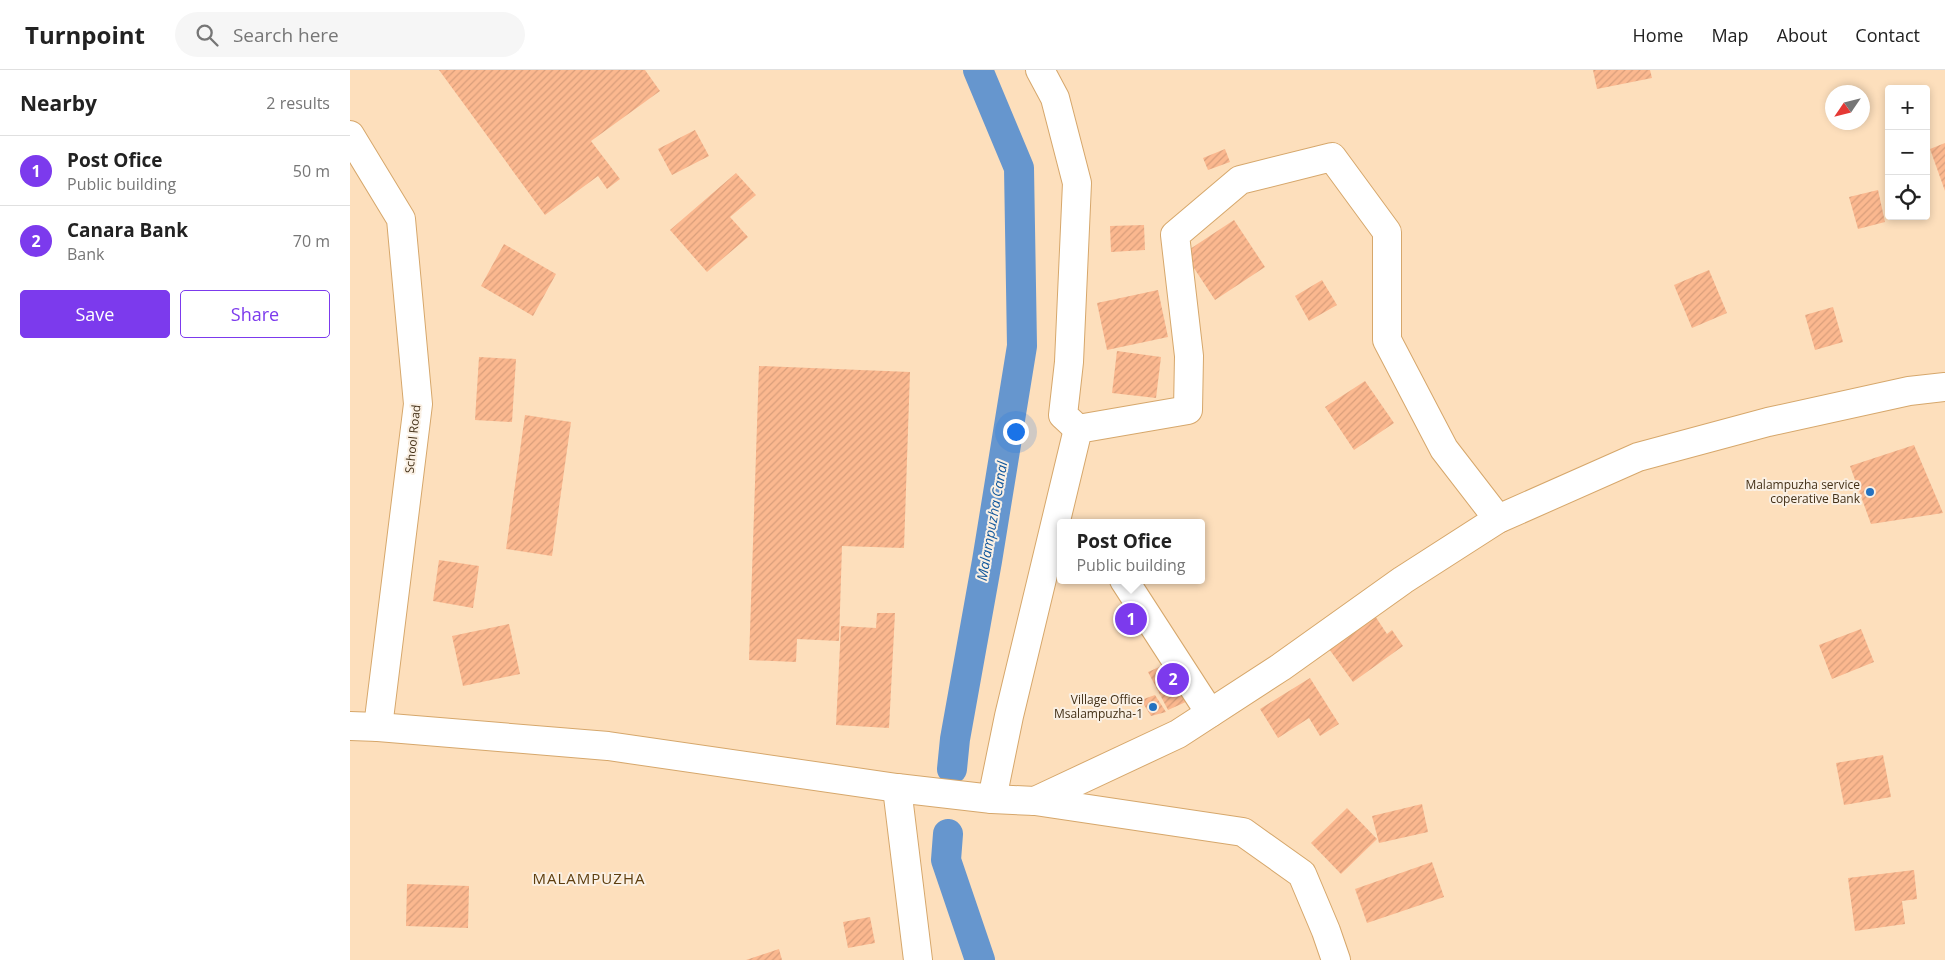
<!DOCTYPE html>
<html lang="en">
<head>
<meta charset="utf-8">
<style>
	body { margin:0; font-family:"Open Sans",sans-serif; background:#f6f6f6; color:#222 }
	.controls { position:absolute; right:15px; top:15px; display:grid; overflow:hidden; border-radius:5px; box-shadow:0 2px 8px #0003 }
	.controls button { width:45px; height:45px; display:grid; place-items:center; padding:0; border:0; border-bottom:1px solid #e0e0e0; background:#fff; color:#222; font:25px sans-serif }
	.compass { position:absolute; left:1475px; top:15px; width:45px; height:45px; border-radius:50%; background:#fff; box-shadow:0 2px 8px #0003; rotate:235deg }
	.you { position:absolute; left:665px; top:361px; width:18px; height:18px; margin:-12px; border:4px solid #fff; border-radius:50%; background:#1a73e8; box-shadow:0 0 0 8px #1a73e833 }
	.badge { display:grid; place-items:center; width:32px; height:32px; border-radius:50%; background:#7c3aed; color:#fff; font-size:16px; font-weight:700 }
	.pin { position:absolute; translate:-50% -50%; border:2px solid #fff; box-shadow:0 1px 5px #0006 }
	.popup { position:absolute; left:707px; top:449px; width:148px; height:65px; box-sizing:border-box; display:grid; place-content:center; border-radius:5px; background:#fff; filter:drop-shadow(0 1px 4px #0005); font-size:16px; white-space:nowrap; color:#767676 }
	.popup b { font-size:19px; color:#222 }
	.popup::after { content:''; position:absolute; left:50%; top:100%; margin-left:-10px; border:10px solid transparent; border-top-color:#fff }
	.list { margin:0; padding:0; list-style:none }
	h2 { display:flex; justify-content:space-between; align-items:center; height:65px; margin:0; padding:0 20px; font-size:21px }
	h2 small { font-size:16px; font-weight:400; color:#767676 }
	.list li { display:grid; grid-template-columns:32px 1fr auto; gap:15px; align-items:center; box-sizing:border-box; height:70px; padding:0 20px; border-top:1px solid #e0e0e0 }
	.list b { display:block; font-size:19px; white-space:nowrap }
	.list p { margin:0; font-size:16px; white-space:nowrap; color:#767676 }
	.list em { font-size:16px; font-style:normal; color:#767676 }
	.actions { display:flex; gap:10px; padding:15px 20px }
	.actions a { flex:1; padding:11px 0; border:1px solid #7c3aed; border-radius:5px; text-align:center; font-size:18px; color:#7c3aed }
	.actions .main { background:#7c3aed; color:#fff }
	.icon { flex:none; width:28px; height:28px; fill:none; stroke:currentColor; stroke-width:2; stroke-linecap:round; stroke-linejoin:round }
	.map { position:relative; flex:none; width:1595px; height:890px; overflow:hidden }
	header { display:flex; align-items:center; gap:30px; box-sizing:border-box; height:70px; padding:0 25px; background:#fff; border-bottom:1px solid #e0e0e0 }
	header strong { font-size:24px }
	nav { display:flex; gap:28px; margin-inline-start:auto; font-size:18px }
	.search { width:350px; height:45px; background:#f6f6f6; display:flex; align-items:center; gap:12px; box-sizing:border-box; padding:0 18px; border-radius:28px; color:#767676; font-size:19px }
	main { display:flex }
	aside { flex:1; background:#fff }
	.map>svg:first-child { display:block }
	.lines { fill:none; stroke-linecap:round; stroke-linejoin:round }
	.canal { stroke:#6696ce; stroke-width:30 }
	.building { fill:url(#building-hatch) }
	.street-casing { stroke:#d6a76b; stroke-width:30 }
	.secondary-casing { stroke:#d6a76b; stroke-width:30 }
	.street { stroke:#fff; stroke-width:28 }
	.secondary { stroke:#fff; stroke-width:28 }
	.poi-dot { fill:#2371c0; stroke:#faf0e4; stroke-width:2 }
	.labels { text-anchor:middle; stroke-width:4; stroke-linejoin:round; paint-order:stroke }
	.street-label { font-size:12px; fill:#433017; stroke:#faf0e4 }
	.poi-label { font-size:12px; fill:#433017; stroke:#faf0e4; text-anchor:end }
	.water-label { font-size:14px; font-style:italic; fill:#10579c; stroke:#faf0e4 }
	.quarter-label { font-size:15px; letter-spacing:1px; fill:#5e3e0e; stroke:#faf0e4 }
</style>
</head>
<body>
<header>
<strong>Turnpoint</strong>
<div class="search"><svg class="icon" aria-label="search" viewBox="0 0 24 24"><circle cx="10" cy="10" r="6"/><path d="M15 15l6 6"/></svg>Search here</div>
<nav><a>Home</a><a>Map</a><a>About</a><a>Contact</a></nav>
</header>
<main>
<aside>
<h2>Nearby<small>2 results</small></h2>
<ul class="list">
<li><span class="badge">1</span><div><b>Post Ofice</b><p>Public building</p></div><em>50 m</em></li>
<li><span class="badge">2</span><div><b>Canara Bank</b><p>Bank</p></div><em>70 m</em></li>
</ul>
<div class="actions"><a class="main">Save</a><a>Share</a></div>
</aside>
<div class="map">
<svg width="1595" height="890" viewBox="0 0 1595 890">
	<defs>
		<pattern id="building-hatch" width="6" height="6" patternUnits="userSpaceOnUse" patternTransform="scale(1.25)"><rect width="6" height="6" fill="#fbb88f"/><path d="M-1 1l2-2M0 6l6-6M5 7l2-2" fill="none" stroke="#d89e7b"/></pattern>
	</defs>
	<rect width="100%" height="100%" fill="#fddfbc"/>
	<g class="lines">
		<!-- canal -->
		<g class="canal">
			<path d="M602,699L605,669L637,491L672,276L669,98L628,0"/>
			<path d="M598,764L596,790L630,890"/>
		</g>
	</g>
	<!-- building -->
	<g class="building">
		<path d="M89,0H295L310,21L241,71L270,109L257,119L248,106L195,145Z"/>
		<path d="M1243,0H1300L1302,8L1247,19Z"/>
		<path d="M345,60L359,86L322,105L308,79Z"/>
		<path d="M1595,73V121L1580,79Z"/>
		<path d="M875,79L880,92L858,100L853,88Z"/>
		<path d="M386,103L406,125L380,147L398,167L357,202L320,160Z"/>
		<path d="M1528,120L1535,152L1508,159L1499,127Z"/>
		<path d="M884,150L915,197L865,230L834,183Z"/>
		<path d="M794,155L795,180L761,182L760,156Z"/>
		<path d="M154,174L206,204L183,246L131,216Z"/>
		<path d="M1359,200L1377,243L1342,258L1324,215Z"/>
		<path d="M972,210L987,235L959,251L945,226Z"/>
		<path d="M808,220L818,267L757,280L747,233Z"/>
		<path d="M1483,237L1493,272L1465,280L1455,245Z"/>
		<path d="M767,281L811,287L806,328L762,323Z"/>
		<path d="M129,287L166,289L162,352L125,350Z"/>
		<path d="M409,296L560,302L554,478L492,476L489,571L447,569L446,592L399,590Z"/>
		<path d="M1015,311L1044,353L1004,380L975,337Z"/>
		<path d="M175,345L221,352L202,486L156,479Z"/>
		<path d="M1564,375L1593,443L1521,454L1500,396Z"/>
		<path d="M89,490L129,496L123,538L83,531Z"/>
		<path d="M792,538L798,559L782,562L772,547Z"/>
		<path d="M527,543H545L539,658L486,655L491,556L526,558Z"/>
		<path d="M1025,546L1037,564L1042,560L1053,576L1003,612L979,579Z"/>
		<path d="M159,554L170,604L113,616L102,566Z"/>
		<path d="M1511,559L1524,592L1482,609L1469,575Z"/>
		<path d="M832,587L849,626L818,640L798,602Z"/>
		<path d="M960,608L989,654L970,666L959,648L928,668L910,639Z"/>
		<path d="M805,625L816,642L801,646L791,630Z"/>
		<path d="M1533,685L1541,727L1494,735L1486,693Z"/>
		<path d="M1072,734L1078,762L1029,773L1022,746Z"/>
		<path d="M997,738L1027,769L991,804L961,773Z"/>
		<path d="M1082,792L1094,827L1017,853L1005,819Z"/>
		<path d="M1564,800L1567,829L1552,831L1555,854L1505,861L1498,808Z"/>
		<path d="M57,814L119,816L118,858L56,856Z"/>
		<path d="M520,847L525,873L498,878L493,852Z"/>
		<path d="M429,879L432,890H396Z"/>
	</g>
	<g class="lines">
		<defs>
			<g id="street">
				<path d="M690,0L705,28L727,113L719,292L713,345L728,359"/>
				<path d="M774,510L860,643"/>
				<path d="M547,718L568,890"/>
				<path d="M642,729L659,646L728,359L838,340L839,286L825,165L890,110L982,87L1037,162V270L1094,379L1148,449"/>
			</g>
			<g id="secondary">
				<path d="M0,65L51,149L68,334L28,657"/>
				<path d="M0,656L28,657L258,676L547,718L642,729L685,731L893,762L952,804L976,861L986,890"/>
				<path d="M685,731L828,664L931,597L1053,510L1148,449L1288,387L1418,352L1559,321L1595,317"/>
			</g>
		</defs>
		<!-- street casing -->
		<use href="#street" class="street-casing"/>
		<!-- secondary casing -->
		<use href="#secondary" class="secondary-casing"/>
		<!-- street -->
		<use href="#street" class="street"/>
		<!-- secondary -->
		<use href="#secondary" class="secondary"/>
	</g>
	<!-- markers -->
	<g class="poi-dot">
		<circle cx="1520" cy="422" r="5"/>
		<circle cx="803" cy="637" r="5"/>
	</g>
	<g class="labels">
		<!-- street labels -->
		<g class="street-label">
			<text transform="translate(63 369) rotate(-84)" y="4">School Road</text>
		</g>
		<!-- poi labels -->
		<g class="poi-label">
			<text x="1510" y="419">Malampuzha service<tspan x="1510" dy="14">coperative Bank</tspan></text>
			<text x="793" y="634">Village Office<tspan x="793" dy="14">Msalampuzha-1</tspan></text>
		</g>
		<!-- water labels -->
		<g class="water-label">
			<text transform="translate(642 451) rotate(-80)" y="5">Malampuzha Canal</text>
		</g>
		<!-- quarter labels -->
		<g class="quarter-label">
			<text x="239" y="814">MALAMPUZHA</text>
		</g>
	</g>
</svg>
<div class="controls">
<button>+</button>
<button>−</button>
<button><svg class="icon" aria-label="locate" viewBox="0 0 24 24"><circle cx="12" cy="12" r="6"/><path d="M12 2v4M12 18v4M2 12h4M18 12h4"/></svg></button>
</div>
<svg class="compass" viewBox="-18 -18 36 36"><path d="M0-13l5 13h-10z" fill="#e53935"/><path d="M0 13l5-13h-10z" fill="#767676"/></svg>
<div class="you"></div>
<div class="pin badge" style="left:781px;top:549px">1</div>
<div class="popup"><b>Post Ofice</b>Public building</div>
<div class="pin badge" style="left:823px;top:609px">2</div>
</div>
</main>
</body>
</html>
